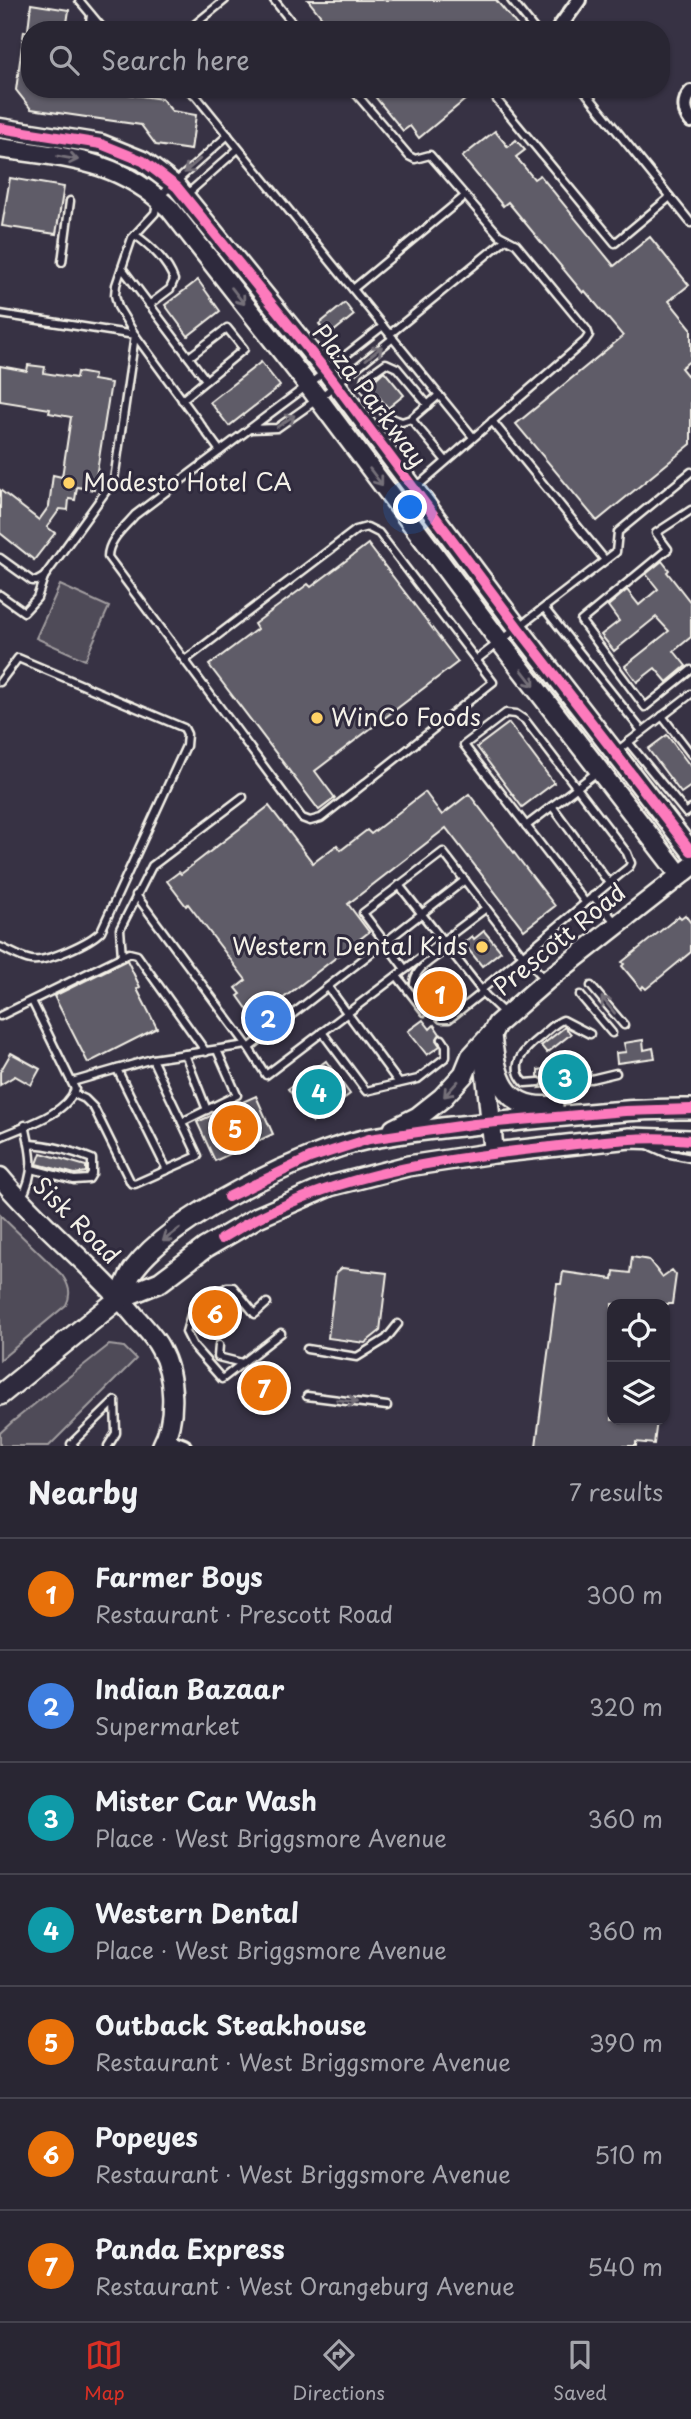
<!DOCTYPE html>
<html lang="en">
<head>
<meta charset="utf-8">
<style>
	body { margin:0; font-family:"Playpen Sans",sans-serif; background:#35323f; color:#f1f3f6 }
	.controls { position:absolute; right:21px; bottom:21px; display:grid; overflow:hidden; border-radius:14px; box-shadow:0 2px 5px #0004 }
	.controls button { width:63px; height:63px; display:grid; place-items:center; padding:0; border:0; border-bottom:2px solid #45434e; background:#292633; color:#f1f3f6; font:35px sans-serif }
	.you { position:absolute; left:411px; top:508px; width:24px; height:24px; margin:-18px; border:5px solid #fff; border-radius:50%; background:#1a73e8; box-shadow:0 0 0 10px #1a73e833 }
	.badge { display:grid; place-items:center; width:46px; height:46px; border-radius:50%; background:#d93025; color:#fff; font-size:23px; font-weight:700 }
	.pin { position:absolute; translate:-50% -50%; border:4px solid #fff; box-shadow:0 2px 7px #0006 }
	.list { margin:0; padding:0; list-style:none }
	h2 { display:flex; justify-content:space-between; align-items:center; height:91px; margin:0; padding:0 28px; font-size:30px }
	h2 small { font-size:23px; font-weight:400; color:#a5a5ac }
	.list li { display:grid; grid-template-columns:46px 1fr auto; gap:21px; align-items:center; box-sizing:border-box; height:112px; padding:0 28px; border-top:2px solid #45434e }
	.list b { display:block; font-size:26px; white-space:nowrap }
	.list p { margin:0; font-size:23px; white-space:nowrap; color:#a5a5ac }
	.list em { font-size:23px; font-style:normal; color:#a5a5ac }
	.icon { flex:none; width:38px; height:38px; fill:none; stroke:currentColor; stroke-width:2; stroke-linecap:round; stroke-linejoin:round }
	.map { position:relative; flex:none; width:691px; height:1446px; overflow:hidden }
	.search { position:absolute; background:#292633; box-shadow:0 2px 5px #0004; left:21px; right:21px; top:21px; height:77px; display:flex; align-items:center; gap:18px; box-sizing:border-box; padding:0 24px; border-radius:28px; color:#a5a5ac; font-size:26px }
	.sheet { height:875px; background:#292633 }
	nav { display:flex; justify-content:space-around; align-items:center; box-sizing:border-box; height:98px; border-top:2px solid #45434e; background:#292633; font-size:19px; color:#a5a5ac }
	nav a { display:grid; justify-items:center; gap:4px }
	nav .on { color:#d93025 }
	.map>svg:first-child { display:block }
	.green { fill:#504b59; stroke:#a29ea0; stroke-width:2 }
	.building { fill:#5f5c67; stroke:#f4f1e8; stroke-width:2 }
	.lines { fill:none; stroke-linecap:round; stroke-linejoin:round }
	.lane-casing { stroke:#f4f1e8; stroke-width:11 }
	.street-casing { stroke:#f4f1e8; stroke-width:18 }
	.secondary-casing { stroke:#f4f1e8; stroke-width:23 }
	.primary-casing { stroke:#f4f1e8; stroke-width:24 }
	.lane { stroke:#2f2a3d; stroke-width:6 }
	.street { stroke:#2f2a3d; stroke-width:12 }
	.secondary { stroke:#2f2a3d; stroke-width:18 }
	.primary { stroke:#2f2a3d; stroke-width:19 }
	.cycleway-casing { stroke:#2f2a3d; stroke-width:15 }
	.cycleway { stroke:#fd7abc; stroke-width:10 }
	.oneway { stroke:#747079 }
	.poi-dot { fill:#ffd166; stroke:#2f2a3d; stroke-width:2.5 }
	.labels { text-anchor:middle; stroke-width:6; stroke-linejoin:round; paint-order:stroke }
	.street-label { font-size:24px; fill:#f4f1e8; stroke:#2f2a3d }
	.poi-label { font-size:24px; fill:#f4f1e8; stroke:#2f2a3d; text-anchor:start }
</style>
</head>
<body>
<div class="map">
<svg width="691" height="1446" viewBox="0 0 691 1446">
	<rect width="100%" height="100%" fill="#373244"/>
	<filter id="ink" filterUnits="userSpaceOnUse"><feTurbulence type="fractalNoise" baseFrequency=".0143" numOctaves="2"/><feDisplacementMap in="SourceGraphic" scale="14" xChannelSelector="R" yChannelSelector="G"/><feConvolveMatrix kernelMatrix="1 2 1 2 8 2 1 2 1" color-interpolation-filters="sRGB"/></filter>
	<g filter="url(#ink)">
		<!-- green -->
		<g class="green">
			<path d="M60,585L109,607L85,660L36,638Z"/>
			<path d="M0,1215L62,1275C69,1285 72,1294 66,1305L0,1360Z"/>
			<path d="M109,1345L124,1347L136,1359L49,1446H0V1433L12,1422Z"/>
		</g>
		<!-- building -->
		<g class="building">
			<path d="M308,0H496L521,30H332Z"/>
			<path d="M31,4L69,10L66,30H28Z"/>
			<path d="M24,31L30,32V89H93L162,99L172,111L196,115L191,150L156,145L141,125L31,109L16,90Z"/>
			<path d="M388,89H478L419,138L410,126L403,131L376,98Z"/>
			<path d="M495,131L508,147L516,140L525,150L516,157L534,179L540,175L614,266L650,237L689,285L669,301L691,328V360L681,368L691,380V444L597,521L516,424L623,336L585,291L583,293L508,202L503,206L462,157Z"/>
			<path d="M10,178L64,187L56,234L2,226Z"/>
			<path d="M198,280L220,311L188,336L165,305Z"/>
			<path d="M345,303L354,315L328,336L319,324Z"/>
			<path d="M261,362L280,386L229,426L210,402Z"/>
			<path d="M28,365L45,367L44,373L76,378L77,372L94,375L93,380L111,383L94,490L77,487L75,500L69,499L68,510L60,509L47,527L55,533L34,560L0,533V490L39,520L49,506L53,475L62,477L71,417L49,413L50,409L0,401V366L27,371Z"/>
			<path d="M384,371L404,395L388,408L369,385Z"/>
			<path d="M368,544L458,662L315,771L335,798L319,810L209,665L257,629L254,624L308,584L311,587Z"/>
			<path d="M662,561L669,570L667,572L691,603V637L674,651L686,666L667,682L655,668L637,682L625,666L669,631L656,617L614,651L601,635L619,621L608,606L627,590L639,605L658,589L646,574Z"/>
			<path d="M509,723L554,783L522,807L477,747Z"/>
			<path d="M667,735L691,767V786L681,793L648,749Z"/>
			<path d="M425,792L442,815L469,794L555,906L524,930L446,828L348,904L369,932L255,1020L238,996L241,994L236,988L246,980L188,904L186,906L167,881L179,872L181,874L269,806L313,863L337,845L341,850L367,830L371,834Z"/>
			<path d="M685,915L691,923V952L646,989L643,986L641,989L622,966L624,964L622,962L679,916L681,918Z"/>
			<path d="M484,931L501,951L482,966L463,943L472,936L474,939Z"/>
			<path d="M127,960L140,987L137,989L157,1028L88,1063L54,996Z"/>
			<path d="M436,971L461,1002L447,1013H444L420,983Z"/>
			<path d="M423,1020L430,1029L434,1025L440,1034L436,1040L440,1046L427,1055L408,1031Z"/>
			<path d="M565,1027L571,1034L547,1053L541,1046Z"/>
			<path d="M643,1040L644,1050L653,1048L655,1058L617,1063L616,1053L626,1052L624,1043Z"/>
			<path d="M11,1053L40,1069L31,1085L15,1076L0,1085V1072Z"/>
			<path d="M326,1061L350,1094L313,1122L288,1089Z"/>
			<path d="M562,1067L564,1075L590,1072L585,1078L588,1084L540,1088L545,1081L538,1076V1070Z"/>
			<path d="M256,1096L273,1134L215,1161L197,1122Z"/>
			<path d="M41,1153L86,1166V1172L75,1174L37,1164Z"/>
			<path d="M632,1257L649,1260L662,1277L672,1270L676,1275L672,1304H612V1420H657L654,1444L636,1442V1446H536L557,1284H561L563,1272L613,1279L614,1271L630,1273Z"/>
			<path d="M342,1268L387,1273L380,1331L365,1343L328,1338L336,1273Z"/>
			<path d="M227,1294L237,1306L204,1332L195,1321L196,1318Z"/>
			<path d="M262,1371L284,1397L270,1408L249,1382Z"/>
		</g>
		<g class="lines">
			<defs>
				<g id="lane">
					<path d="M79,0L104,30"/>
					<path d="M274,0L298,30"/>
					<path d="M511,0L535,30"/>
					<path d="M89,30L91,15"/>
					<path d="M188,30L225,0"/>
					<path d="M187,89L196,96L473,437"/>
					<path d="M352,89L409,156L415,159L430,155L499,235L516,244L587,330L589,335L585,341L397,504"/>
					<path d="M583,89L691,223"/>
					<path d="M497,100L615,243L670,197"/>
					<path d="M185,196L238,149"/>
					<path d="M135,235C150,245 168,262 174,280L170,289L149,305"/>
					<path d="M62,262L70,201"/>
					<path d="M122,268L206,380"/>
					<path d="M353,289L465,196"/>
					<path d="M0,314L135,335L114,480L44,577L37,598L24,612L0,595"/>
					<path d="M390,334L506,239"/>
					<path d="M439,395L411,419L446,461"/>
					<path d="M182,400L244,349L227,328L189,357"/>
					<path d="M411,419L402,422L388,417L363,386L365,378L386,363L397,368L428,405"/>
					<path d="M492,421L605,560"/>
					<path d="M251,429L277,428L318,399L393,338"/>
					<path d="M220,451L135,335L118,307L115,295L116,285L132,238L155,213L158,198L228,135"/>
					<path d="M691,510L656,533L668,549L581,621L645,707L691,670"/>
					<path d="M0,558L32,581H37L44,577"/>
					<path d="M545,609L642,731"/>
					<path d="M185,660L356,530L367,527L379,533L493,682L321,818L310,821L302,818L108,557C108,540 125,527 135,515L308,385L383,326"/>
					<path d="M476,660L616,552L618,532L691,472"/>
					<path d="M0,682L18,658L184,728L187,734L186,746L101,931C91,942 46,963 31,960C20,958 10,951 0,947"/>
					<path d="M662,716L691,754"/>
					<path d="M628,742L686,813L691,809"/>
					<path d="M617,751L691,694"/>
					<path d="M552,806L609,883"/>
					<path d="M526,826L597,772"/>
					<path d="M399,885L486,996L504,1013"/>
					<path d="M136,895L247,1045L266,1075L486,908"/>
					<path d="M593,896L616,923"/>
					<path d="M448,948C435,958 414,968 414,984L441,1019H449L483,992"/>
					<path d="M122,956L120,929L152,866L243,797"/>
					<path d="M405,969L363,913L443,852L523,956L545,979"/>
					<path d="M397,976L425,1012"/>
					<path d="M591,986L624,1025"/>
					<path d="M328,987L399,1083"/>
					<path d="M481,990C531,950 579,907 629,867L631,863L627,853L525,720L516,714L506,713L464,745L585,902"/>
					<path d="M580,995L612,1033"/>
					<path d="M0,1016L129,953L137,955L206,1052"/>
					<path d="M322,1032L366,1091L418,1079L446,1057V1045L442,1039"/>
					<path d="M249,1048L465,880"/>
					<path d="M185,1054L207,1110"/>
					<path d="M117,1069L167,1170"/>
					<path d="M591,1079L616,1073"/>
					<path d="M72,1082L152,1059L247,1045"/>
					<path d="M539,1082L525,1083C507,1065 526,1048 540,1037C548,1031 554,1023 563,1020L590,1034"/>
					<path d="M74,1094L85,1099L94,1108L131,1183L135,1184L198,1156L152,1059"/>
					<path d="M182,1122L237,1095L217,1050"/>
					<path d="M0,1137C24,1126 66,1115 75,1089L32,1001"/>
					<path d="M30,1144C51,1145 72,1151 92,1159V1174L89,1179L74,1180L32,1169"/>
					<path d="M648,1145L666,1153L691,1158"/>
					<path d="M21,1199C36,1172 32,1155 25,1125"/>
					<path d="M267,1303L255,1314L233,1287H227L191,1315L186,1332L193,1346L222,1379L281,1333"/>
					<path d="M219,1345L218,1357L242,1363"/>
					<path d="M307,1349L357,1357L386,1339L398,1324"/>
					<path d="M307,1396L387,1406"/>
					<path d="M74,1446L71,1444L115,1401"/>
					<path d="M108,1446L116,1433L115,1401"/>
				</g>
				<g id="street">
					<path d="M559,28L579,0"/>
					<path d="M691,92C683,101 684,112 691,121"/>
					<path d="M166,1439L184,1446"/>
				</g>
				<g id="secondary">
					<path d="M0,128L101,144L143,161L177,187L326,371L519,629L691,851"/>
					<path d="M0,148C68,158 118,159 170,209L308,385L501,643L680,875"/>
					<path d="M494,1153L485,1066L491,1035L497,1024L546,981L691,867"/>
					<path d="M0,1177C41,1227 93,1265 134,1315C142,1325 154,1336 160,1348C175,1375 177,1418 162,1446"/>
				</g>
				<g id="primary">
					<path d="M491,1035C495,1075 503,1112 553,1106"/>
					<path d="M394,1129L418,1117L442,1098L464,1074L471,1057L491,1035"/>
					<path d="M120,1298C124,1289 128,1277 134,1269C175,1215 302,1153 368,1139C426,1128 484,1124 542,1118C592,1114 641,1108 691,1109"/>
					<path d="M0,1395L120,1298L160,1282L205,1248L258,1217L330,1186L408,1166L494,1153L630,1138L691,1140"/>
				</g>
			</defs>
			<!-- lane casing -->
			<use href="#lane" class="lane-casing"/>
			<!-- street casing -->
			<use href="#street" class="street-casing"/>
			<!-- secondary casing -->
			<use href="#secondary" class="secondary-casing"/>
			<!-- primary casing -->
			<use href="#primary" class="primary-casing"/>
			<!-- lane -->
			<use href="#lane" class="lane"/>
			<!-- street -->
			<use href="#street" class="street"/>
			<!-- secondary -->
			<use href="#secondary" class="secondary"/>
			<!-- primary -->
			<use href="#primary" class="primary"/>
			<defs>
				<g id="cycleway">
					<path d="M0,128L101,144L143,161L177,187L326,371L519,629L691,851"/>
					<path d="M228,1197L310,1158L369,1139L474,1124L625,1111L691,1109"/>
					<path d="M221,1239C318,1177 429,1160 542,1148C592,1142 641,1135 691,1140"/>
				</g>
			</defs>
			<!-- cycleway casing -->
			<use href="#cycleway" class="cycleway-casing"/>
			<!-- cycleway -->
			<use href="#cycleway" class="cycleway"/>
		</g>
		<!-- one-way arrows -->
		<defs><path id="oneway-shaft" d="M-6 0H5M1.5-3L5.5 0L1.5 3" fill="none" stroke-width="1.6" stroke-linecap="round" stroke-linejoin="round" transform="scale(1.75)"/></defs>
		<g class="oneway">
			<use href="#oneway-shaft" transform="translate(68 158) rotate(10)"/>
			<use href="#oneway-shaft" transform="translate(192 166) rotate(139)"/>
			<use href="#oneway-shaft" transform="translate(238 296) rotate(52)"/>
			<use href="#oneway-shaft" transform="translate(374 353) rotate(-39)"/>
			<use href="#oneway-shaft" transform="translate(286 421) rotate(-34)"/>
			<use href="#oneway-shaft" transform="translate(376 477) rotate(53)"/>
			<use href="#oneway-shaft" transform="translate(528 678) rotate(52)"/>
			<use href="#oneway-shaft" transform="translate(608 1005) rotate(-129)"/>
			<use href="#oneway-shaft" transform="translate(451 1089) rotate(132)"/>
			<use href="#oneway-shaft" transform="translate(171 1235) rotate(143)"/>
			<use href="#oneway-shaft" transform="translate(347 1401) rotate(7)"/>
		</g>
	</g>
	<!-- markers -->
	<g class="poi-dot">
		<circle cx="69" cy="483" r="7"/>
		<circle cx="317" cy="718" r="7"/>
		<circle cx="482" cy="947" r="7"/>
	</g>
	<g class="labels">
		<!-- street labels -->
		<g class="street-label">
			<text transform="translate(369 396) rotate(53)" y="8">Plaza Parkway</text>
			<text transform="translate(560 940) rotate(-39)" y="8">Prescott Road</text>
			<text transform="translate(76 1221) rotate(45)" y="8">Sisk Road</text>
		</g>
		<!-- poi labels -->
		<g class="poi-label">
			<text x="83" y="491">Modesto Hotel CA</text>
			<text x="331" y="726">WinCo Foods</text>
			<text x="468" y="955" text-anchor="end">Western Dental Kids</text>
		</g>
	</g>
</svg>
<div class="controls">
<button><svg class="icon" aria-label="locate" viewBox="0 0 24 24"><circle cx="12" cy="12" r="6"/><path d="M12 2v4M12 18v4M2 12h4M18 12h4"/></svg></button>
<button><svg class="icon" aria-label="layers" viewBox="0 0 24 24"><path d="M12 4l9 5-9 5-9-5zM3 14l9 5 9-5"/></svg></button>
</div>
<div class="you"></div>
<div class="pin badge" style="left:440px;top:994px;background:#e8710a">1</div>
<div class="pin badge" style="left:268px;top:1018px;background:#3f7fe0">2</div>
<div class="pin badge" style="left:565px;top:1077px;background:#0f9aa8">3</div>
<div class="pin badge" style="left:319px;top:1092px;background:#0f9aa8">4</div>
<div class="pin badge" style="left:235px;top:1128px;background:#e8710a">5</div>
<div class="pin badge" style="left:215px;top:1313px;background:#e8710a">6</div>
<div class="pin badge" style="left:264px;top:1388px;background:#e8710a">7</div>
<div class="search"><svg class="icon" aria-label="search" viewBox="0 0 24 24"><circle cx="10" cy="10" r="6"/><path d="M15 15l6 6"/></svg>Search here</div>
</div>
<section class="sheet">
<h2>Nearby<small>7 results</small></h2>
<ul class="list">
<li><span class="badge" style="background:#e8710a">1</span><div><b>Farmer Boys</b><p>Restaurant · Prescott Road</p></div><em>300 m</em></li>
<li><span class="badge" style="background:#3f7fe0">2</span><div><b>Indian Bazaar</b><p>Supermarket</p></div><em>320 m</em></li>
<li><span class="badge" style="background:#0f9aa8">3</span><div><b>Mister Car Wash</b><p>Place · West Briggsmore Avenue</p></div><em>360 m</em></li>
<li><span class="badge" style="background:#0f9aa8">4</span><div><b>Western Dental</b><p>Place · West Briggsmore Avenue</p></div><em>360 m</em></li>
<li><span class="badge" style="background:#e8710a">5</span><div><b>Outback Steakhouse</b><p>Restaurant · West Briggsmore Avenue</p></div><em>390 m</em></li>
<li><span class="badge" style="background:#e8710a">6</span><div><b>Popeyes</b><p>Restaurant · West Briggsmore Avenue</p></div><em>510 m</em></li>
<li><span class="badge" style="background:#e8710a">7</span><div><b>Panda Express</b><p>Restaurant · West Orangeburg Avenue</p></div><em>540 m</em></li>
</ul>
</section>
<nav>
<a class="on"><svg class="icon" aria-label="map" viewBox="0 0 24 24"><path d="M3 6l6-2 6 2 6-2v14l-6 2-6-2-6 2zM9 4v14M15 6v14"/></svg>Map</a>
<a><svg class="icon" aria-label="directions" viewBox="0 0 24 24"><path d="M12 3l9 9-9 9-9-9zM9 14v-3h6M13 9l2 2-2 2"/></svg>Directions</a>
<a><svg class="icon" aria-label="saved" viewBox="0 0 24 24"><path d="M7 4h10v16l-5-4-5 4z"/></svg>Saved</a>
</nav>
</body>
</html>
